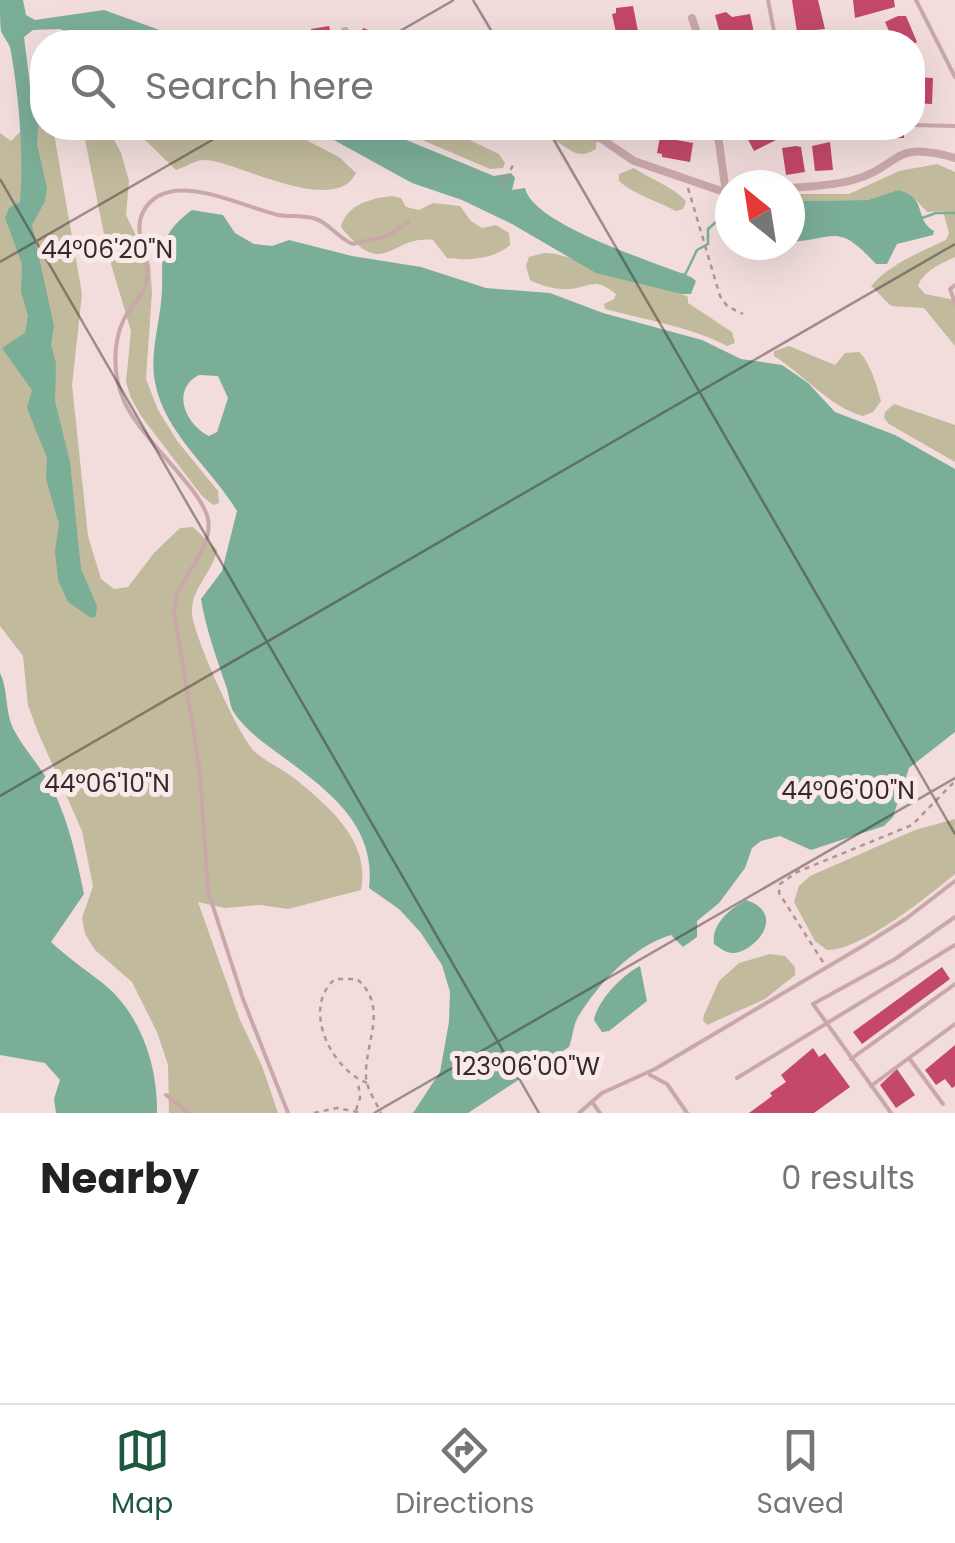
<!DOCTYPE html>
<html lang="en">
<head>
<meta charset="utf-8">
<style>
	body { margin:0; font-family:Poppins,sans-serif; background:#f2f2f2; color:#222 }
	.compass { position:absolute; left:715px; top:170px; width:90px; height:90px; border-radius:50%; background:#fff; box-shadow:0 10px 40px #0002; rotate:330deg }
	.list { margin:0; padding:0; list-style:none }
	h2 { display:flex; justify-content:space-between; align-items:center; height:130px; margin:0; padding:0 40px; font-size:42px }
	h2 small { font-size:32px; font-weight:400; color:#767676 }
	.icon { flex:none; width:55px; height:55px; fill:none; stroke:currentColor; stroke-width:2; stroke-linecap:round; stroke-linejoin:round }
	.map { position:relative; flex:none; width:955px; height:1113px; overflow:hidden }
	.search { position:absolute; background:#fff; box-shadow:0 10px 40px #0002; left:30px; right:30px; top:30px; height:110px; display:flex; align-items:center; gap:25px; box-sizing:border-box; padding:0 35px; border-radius:40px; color:#767676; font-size:38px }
	.sheet { height:290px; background:#fff }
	nav { display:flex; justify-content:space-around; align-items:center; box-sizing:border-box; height:140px; border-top:2px solid #e0e0e0; background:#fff; font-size:28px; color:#767676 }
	nav a { display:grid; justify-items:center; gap:5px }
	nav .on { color:#1e583e }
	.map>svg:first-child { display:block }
	.green { fill:#c1ba9c }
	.water { fill:#7bae97; fill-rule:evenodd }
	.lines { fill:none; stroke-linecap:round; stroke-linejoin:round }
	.stream { stroke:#7bae97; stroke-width:2.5 }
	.building { fill:#c44869 }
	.path { stroke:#b69295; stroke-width:2.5; stroke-dasharray:5 5; stroke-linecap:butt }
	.service { stroke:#caa8aa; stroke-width:4 }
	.minor { stroke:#caa8aa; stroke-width:8 }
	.ticks { fill:none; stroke:#37282b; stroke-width:2.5; stroke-opacity:0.45 }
	.ticks-label { font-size:25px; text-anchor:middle; fill:#37282b; stroke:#f9e9e9; stroke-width:10; stroke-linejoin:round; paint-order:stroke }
</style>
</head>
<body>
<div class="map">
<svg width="955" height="1113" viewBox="0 0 955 1113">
	<rect width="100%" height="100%" fill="#f2dddc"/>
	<!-- green -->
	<g class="green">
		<path d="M38,96L42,97V128H53L82,294L72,385L88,536L101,579L114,589L128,587L154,553L180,528L193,527L217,550C212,574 191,588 192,613C193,635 239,737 255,752C269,764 287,771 300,783C333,810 370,843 361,890L288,909L260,905L225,908L198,902L240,1020L262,1066L278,1113H169L168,1065L157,1032L132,982L95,950L85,934L82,918L93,886L82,831L37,730L28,705L23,656L0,626V133L11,141L30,122Z"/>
		<path d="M100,128L111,134L121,153L129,181L126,215L150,264L152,292L146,379L158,410L178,442L218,491L219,503L213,505L202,496L141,416L131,398L126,382L131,331L108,254L85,140L88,130Z"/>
		<path d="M151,128H283L339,157L356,173C335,217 238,162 206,160C196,159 186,167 176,170L144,139Z"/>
		<path d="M394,128H457L459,135L499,154L505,163L503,168L490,169Z"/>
		<path d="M510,128H594L597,130L596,149C575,162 569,146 551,139C538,133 523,134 510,128Z"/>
		<path d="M937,164L955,172V257C941,264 924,270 918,286L925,294L955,300V346L924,308L891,306L871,286C890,264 920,252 946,240L949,233L943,211L927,212L917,201L898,190L868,200L790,201V194H849L899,171Z"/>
		<path d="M634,168C647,177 679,190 686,202L683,209L676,211C656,200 636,196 619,181V174Z"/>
		<path d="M392,196L401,198L406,207L419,210L433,203L460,206L471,221L482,228L496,225L509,233L510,245C495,259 467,261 447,258L433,240C390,235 385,282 341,227C346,205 371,198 392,196Z"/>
		<path d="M544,253C566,253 584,265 604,273C631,284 662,283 688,297V303L732,332L735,343L727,346C695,328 642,319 605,309L604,304L614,299L616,294C595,277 592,286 570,289C557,290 541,286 530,280L526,266L529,257Z"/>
		<path d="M789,346L835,365L845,353L859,352C870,362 877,386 881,401L873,412L863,416C831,408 803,374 774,356V351Z"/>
		<path d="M894,404L955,425V462L889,424L884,418L885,412Z"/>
		<path d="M955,819V874C927,897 862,950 827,950L815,941L794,902L799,886L810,876L915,830Z"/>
		<path d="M770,954L785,956L795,967V975L765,999L707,1025L703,1020L704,1015L719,981L739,963Z"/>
	</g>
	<!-- water -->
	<g class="water">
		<path d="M0,0H23L26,15L35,20L104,10L193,42H121L111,35L80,37L60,29L33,30L24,37L31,94L39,116L37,144L47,188L45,201L32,225L54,326L51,345L56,363L55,401L70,462L81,569L97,606L96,616L91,618L68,602L58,580L55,551L59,524L46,479L47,458L27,408L32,390L2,348L25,333L28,316L21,292L22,264L5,218L9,208L20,202C24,156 19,98 11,52C10,43 4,39 1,31C0,23 0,9 0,0Z"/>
		<path d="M312,128H377L494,176L511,173L515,178L512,190L525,188C533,225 655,262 691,277L696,281L691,294H682L596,273L512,224L462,200L412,183Z"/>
		<path d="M898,190C929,198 913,219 934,231L933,235L897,244L887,264H876C837,222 837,239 790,242V201L868,200Z"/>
		<path d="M192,210L223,215L235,233L254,244L272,246L289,240L352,256L421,267L486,288L550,293L603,313L702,340L741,359L782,365L808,383L835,412L895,435L955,469V732L909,768L893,817L884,826L811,850L780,836L761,841L752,848L745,868L719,903L697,921V937L683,947L671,935C632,947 599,983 578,1017C573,1025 573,1037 569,1047L468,1113H413L440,1072L449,1022L450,992L442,965L421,933L399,909L369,888C377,824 325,788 279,754C263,742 244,729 233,711C230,705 229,696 227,689C217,659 206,630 201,599L222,571L237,511C212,469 164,433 155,382C149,353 161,320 162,290C163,250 157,236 192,210ZM199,375L218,376L228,398L217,432L209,436C186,425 170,390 199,375Z"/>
		<path d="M0,673C9,691 4,712 15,732C26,752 43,769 53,790C69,822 77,860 84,894L51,942C67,957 83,968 100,981C140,1011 158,1065 157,1113H56L54,1099L60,1080L45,1063L0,1055Z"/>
		<path d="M746,900C786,913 758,949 735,953C727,954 720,948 714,944C711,924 730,909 746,900Z"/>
		<path d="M640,966L647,1001L609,1031L602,1032L594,1020C597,1001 623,974 640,966Z"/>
	</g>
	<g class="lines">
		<!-- stream -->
		<g class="stream">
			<path d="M922,218L936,213H955"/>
			<path d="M683,274L685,275L697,250L708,244V229L716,222"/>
		</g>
	</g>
	<!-- building -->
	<g class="building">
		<path d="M792,0H818L825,29L797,32Z"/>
		<path d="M853,0H894L895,7L855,18Z"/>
		<path d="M633,6L638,31L636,35L617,37L612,14L616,13V8Z"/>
		<path d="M726,12L732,17L750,14L756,42H722L715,15Z"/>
		<path d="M898,16H906L917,42L912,45L894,42L885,22Z"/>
		<path d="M329,26L333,42H314L311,29Z"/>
		<path d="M363,28L401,42H358Z"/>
		<path d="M912,77L933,78L932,104L912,103Z"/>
		<path d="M742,128H773L778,139L754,151Z"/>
		<path d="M904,130V138H876V131Z"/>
		<path d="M660,137L693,143L690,162L662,157V154L657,153Z"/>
		<path d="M830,142L833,170L815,171L812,146Z"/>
		<path d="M796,146L801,147L805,172L786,175L782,148Z"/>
		<path d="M942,967L950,979L862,1044L853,1032Z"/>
		<path d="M955,1045V1086L952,1088L945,1079L936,1085L925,1070Z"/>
		<path d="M813,1048L819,1057L825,1053L850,1087L814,1113H749L772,1096L770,1093L786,1082L781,1075Z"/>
		<path d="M897,1069L915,1095L896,1108L880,1085Z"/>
	</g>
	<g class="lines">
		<!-- path -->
		<g class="path">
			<path d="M499,181L504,183L513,165"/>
			<path d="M688,188L720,296L727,306L743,314"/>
			<path d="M823,962L779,893L780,884L797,872L912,825L955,781"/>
			<path d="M367,1083C331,1069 301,1008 335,979H357C389,1007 365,1041 366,1076C366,1088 376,1102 381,1113"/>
			<path d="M356,1110L360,1098L358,1081"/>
			<path d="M314,1113L337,1108L363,1113"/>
		</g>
		<!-- service -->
		<g class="service">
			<path d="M768,0L776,42"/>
			<path d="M916,0L955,77"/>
			<path d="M912,125L955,126"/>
			<path d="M955,285L950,289L955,303"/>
			<path d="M909,1058L943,1104"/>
			<path d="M851,1059L955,984"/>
			<path d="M650,1075L667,1084L687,1113"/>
			<path d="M737,1078L955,945"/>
			<path d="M871,1086L955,1024"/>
			<path d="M166,1095L189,1113"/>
			<path d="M592,1102L600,1113"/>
			<path d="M288,1113L243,999L208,891L200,773L174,610C176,577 214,552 208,519C202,489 140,438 124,401C113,376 112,344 124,319C130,308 140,298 145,287C154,263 131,236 143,212C167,166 242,207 278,215C290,217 304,215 316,219C329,223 339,239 353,244L387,236L408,222"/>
			<path d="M579,1113L602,1093L655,1069L861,947L907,918L955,881"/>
			<path d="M891,1113L813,1004L895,959L955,917"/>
		</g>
		<!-- minor -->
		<g class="minor">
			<path d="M692,18L700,42"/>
			<path d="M345,31L346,42"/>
			<path d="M560,128L600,138L634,161L730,194"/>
			<path d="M717,128L726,193"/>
			<path d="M790,188C810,186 833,186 853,180C903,166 890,139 955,158"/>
		</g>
	</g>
	<!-- ticks -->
	<path class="ticks" d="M473,0L498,42M381,42L454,0M547,128L955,834M0,179L539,1113M0,262L233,128M0,796L955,244M374,1113L955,778"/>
	<g class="ticks-label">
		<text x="107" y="258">44°06'20"N</text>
		<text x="107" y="792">44°06'10"N</text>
		<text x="848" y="799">44°06'00"N</text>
		<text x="527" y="1075">123°06'00"W</text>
	</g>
</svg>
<svg class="compass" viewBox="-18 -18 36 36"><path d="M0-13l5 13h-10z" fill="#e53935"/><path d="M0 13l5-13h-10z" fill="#767676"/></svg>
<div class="search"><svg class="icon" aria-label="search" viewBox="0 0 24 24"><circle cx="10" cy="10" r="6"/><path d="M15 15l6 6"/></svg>Search here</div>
</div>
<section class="sheet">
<h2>Nearby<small>0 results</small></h2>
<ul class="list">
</ul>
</section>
<nav>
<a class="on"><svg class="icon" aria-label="map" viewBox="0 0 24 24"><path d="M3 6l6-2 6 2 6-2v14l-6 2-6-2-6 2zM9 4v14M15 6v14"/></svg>Map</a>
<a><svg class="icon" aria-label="directions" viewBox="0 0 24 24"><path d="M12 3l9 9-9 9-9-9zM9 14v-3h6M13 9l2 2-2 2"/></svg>Directions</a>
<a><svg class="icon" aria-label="saved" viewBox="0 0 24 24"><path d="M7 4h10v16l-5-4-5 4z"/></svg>Saved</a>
</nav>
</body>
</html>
